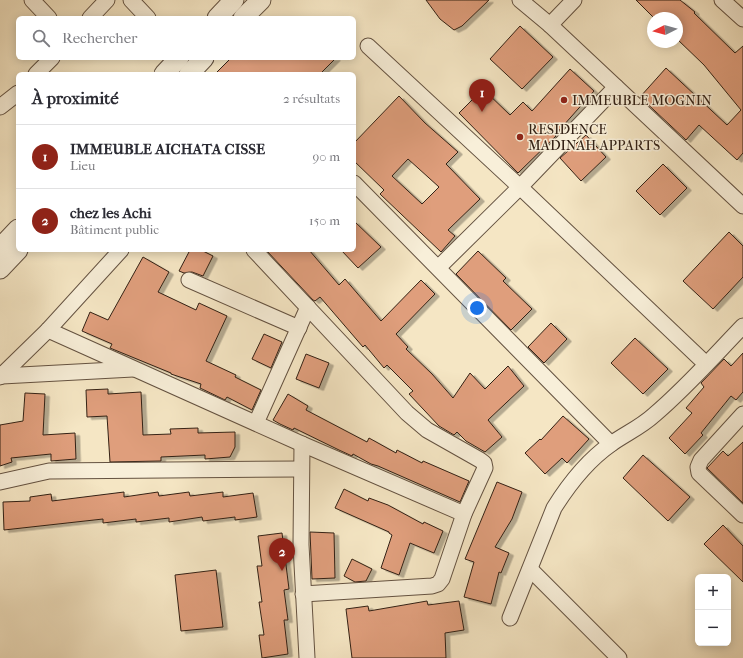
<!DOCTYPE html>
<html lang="fr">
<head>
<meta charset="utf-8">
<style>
	body { margin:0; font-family:"IM FELL French Canon",serif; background:#f7f7f7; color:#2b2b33 }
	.controls { position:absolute; right:12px; bottom:12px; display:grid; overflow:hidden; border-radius:6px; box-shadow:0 2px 10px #0003 }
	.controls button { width:36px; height:36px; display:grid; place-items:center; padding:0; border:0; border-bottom:1px solid #e1e1e2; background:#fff; color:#2b2b33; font:20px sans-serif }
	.compass { position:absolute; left:647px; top:12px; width:36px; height:36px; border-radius:50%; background:#fff; box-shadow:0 2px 10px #0003; rotate:264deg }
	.you { position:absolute; left:477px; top:308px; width:14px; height:14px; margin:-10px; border:3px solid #fff; border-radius:50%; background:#1a73e8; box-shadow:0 0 0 6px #1a73e833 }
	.badge { display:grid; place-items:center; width:26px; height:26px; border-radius:50%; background:#8f2418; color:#fff; font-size:13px; font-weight:700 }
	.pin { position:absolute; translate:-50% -33px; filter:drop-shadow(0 1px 2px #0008) }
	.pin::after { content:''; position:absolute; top:21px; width:14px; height:12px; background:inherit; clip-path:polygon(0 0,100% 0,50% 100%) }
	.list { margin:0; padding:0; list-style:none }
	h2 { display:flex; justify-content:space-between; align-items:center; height:52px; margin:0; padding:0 16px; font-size:17px }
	h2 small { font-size:13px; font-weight:400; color:#7c7c81 }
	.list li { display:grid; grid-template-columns:26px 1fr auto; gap:12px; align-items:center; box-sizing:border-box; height:64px; padding:0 16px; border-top:1px solid #e1e1e2 }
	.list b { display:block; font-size:15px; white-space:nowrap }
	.list p { margin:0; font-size:13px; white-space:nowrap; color:#7c7c81 }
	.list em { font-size:13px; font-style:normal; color:#7c7c81 }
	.icon { flex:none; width:22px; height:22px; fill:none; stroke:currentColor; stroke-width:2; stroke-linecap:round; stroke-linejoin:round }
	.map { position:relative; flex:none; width:743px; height:658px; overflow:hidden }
	.search { position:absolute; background:#fff; box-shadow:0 2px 10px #0003; left:16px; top:16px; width:340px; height:44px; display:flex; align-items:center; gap:10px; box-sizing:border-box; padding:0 14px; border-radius:6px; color:#7c7c81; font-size:15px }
	.panel { position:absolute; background:#fff; box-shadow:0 2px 10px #0003; left:16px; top:72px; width:340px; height:180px; border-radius:6px }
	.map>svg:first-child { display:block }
	.building { fill:#df9e7b; stroke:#332115; fill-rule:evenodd; filter:url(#shadow) }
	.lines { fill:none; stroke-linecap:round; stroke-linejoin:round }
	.minor-casing { stroke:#645241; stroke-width:17 }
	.tertiary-casing { stroke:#645241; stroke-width:21 }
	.minor { stroke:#f8efd9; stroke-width:15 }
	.tertiary { stroke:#f8efd9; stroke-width:19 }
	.poi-dot { fill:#8f2418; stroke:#f8efd9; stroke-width:1.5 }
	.labels { text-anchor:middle; stroke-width:3; stroke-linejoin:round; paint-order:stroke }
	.poi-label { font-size:14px; fill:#332115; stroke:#f8efd9; text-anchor:start }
</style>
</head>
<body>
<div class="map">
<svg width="743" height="658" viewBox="0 0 743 658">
	<defs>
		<filter id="shadow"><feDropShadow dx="4.5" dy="2.5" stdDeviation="0" flood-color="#0004"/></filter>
	</defs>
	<rect width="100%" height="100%" fill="#f5e6c4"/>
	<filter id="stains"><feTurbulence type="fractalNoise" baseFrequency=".005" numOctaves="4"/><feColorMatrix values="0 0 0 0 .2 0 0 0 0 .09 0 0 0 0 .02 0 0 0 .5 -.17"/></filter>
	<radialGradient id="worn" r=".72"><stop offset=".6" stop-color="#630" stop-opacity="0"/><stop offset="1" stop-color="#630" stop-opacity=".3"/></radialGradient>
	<!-- building -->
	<g class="building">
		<path d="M426,0H489L462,26L454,30L440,19Z"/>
		<path d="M636,0H680L695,12L694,13L735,53L743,46V153L737,160L699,125L686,140L640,97L666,68L727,125L741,110L704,65L677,39V18H654Z"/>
		<path d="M520,26L553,57L522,89L490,59Z"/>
		<path d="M231,58H336L320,74H215Z"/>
		<path d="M570,69L594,91L555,135L556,136L518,173L459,113L483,89L510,115L523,102L532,111Z"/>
		<path d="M399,96L425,123L458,152L446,164L480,199L448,230L455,236L441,252L380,194L384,190L354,161V143ZM408,159L439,187L422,204L392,176Z"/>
		<path d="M586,135L606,157L581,181L560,158Z"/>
		<path d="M663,164L687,188L660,215L636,191Z"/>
		<path d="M354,221L381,247L358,268L341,250H354Z"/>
		<path d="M729,232L743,246V277L713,309L683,281Z"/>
		<path d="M190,250H201L213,256L203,276L192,272L184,273L179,271Z"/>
		<path d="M266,250H309L339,285L345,279L381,321L421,280L435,294L396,334L408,347L406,349L432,374L453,398L470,373L485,389L508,366L524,386L488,420L502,437L485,452L466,441L457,432L454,435L439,426L409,394L413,391L387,365L384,368L365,345L363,347L320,297L315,301L313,300Z"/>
		<path d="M478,251L506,278L503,281L532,309L511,330L456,274Z"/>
		<path d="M143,257L169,272L158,292L196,310L199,303L227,316L206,361L236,375L235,377L261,390L252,410L227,397L225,400L200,388L201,384L171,374V373L110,348L112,344L82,331L90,312L108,320Z"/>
		<path d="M551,323L567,339L544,363L528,347Z"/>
		<path d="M264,334L282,342L271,368L252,359Z"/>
		<path d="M635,338L668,369L643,394L611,363Z"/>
		<path d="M743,353V392L736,400L731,396L701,433L703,435L685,454L669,438L692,413L686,408L704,387L701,383L724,359L731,366Z"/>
		<path d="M306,354L329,363L319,388L296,379Z"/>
		<path d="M108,389V394L141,392L143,435L171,434L170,429L198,428V433L235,432V447L230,457L205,459V455L161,457V461L110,462L107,416L87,417L86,390Z"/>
		<path d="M25,393L45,394L43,435L75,433L76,459L51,461V454L11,458L12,462L0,466V425L23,421Z"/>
		<path d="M288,394L308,406L306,410L367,442L369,438L396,453L397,450L422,463L423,461L469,481L460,502L378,466L371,464L353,454L352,456L339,450L294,428L293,430L280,424L273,420Z"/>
		<path d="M563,416L589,439L567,463L562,458L545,474L525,453L540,439L541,440Z"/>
		<path d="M743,442V503L707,468L723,451L728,456Z"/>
		<path d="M643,455L690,497L668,521L623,478Z"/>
		<path d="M497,482L522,492L512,519L495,547L509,553L501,573L499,572L491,604L464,597L474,562L465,559Z"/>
		<path d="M344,489L368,501L369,498L388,505L423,524L424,522L443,531L434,553L410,543L399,575L381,568L392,535L389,533V532L335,508Z"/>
		<path d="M124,492V497L158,492L159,496L189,492L190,496L223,492V497L253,493L257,517L235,520V517L203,521L202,517L169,522V518L136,522V519L103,523V519L4,530L3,502L30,501V497L51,494L52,501Z"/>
		<path d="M723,525L743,546V582L704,544Z"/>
		<path d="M310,532L334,533L335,578L312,579Z"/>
		<path d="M282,533L289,589L284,590L288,620H284L288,654L262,658L259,635H264L259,602H262L257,566H262L258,536Z"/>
		<path d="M352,559L372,569L366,581L355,582L344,576Z"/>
		<path d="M216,570L223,627L181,631L175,575Z"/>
		<path d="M427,601L428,605L459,601L464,630L445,633L446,658H352L346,609L368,606L369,611Z"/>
	</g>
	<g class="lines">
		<defs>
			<g id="minor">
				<path d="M32,0L49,18"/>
				<path d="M131,0L148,18"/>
				<path d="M520,0L550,25L743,206"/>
				<path d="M722,0L743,19"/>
				<path d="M90,18L107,0"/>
				<path d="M550,25L574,0"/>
				<path d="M368,46L520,187L706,364"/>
				<path d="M36,74L52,58"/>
				<path d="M0,107L18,93"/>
				<path d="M354,183L611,444"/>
				<path d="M254,250L407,413L427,430L480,460L484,463L485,468L464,514L442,579L438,584L432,586L303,594"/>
				<path d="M439,267L520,187L616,87"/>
				<path d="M189,280L299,328"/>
				<path d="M48,330L302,444L464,514"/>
				<path d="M0,374L2,376L133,369"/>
				<path d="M0,377L48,330L121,250"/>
				<path d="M743,414L701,460L698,467L699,473L743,515"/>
				<path d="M256,423L308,307"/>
				<path d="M302,444L301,545L307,658"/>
				<path d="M0,482L49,471L300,469"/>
				<path d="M530,569L619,658"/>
				<path d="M510,618L554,508C569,484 588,460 611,444C625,434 641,427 654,415C686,388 714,356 743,326"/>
			</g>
			<g id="tertiary">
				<path d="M217,18L234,0"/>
				<path d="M243,18L261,0"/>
				<path d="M164,74L179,58"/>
				<path d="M189,74L204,58"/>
				<path d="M0,248L18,229"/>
				<path d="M0,269L18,250"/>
			</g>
		</defs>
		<!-- minor casing -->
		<use href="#minor" class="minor-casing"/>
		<!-- tertiary casing -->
		<use href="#tertiary" class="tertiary-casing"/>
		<!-- minor -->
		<use href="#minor" class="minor"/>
		<!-- tertiary -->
		<use href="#tertiary" class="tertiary"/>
	</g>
	<!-- markers -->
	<g class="poi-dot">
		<circle cx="564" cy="100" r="4"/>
		<circle cx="520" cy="137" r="4"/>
	</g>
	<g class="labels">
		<!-- poi labels -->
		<g class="poi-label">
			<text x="572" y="105">IMMEUBLE MOGNIN</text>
			<text x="528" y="134">RESIDENCE<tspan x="528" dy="16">MADINAH APPARTS</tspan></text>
		</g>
	</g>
	<rect width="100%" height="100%" filter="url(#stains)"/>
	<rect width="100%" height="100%" fill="url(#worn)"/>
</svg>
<div class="controls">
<button>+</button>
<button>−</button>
</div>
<svg class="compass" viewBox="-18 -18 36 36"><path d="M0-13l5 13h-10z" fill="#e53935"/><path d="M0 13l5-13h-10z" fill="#7c7c81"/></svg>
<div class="you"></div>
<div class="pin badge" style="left:482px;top:112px">1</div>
<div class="pin badge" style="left:282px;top:571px">2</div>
<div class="search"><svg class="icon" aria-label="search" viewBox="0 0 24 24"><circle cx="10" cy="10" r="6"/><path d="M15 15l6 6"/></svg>Rechercher</div>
<section class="panel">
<h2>À proximité<small>2 résultats</small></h2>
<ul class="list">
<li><span class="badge">1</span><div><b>IMMEUBLE AICHATA CISSE</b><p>Lieu</p></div><em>90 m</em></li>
<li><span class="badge">2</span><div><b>chez les Achi</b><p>Bâtiment public</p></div><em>150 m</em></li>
</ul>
</section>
</div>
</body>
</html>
